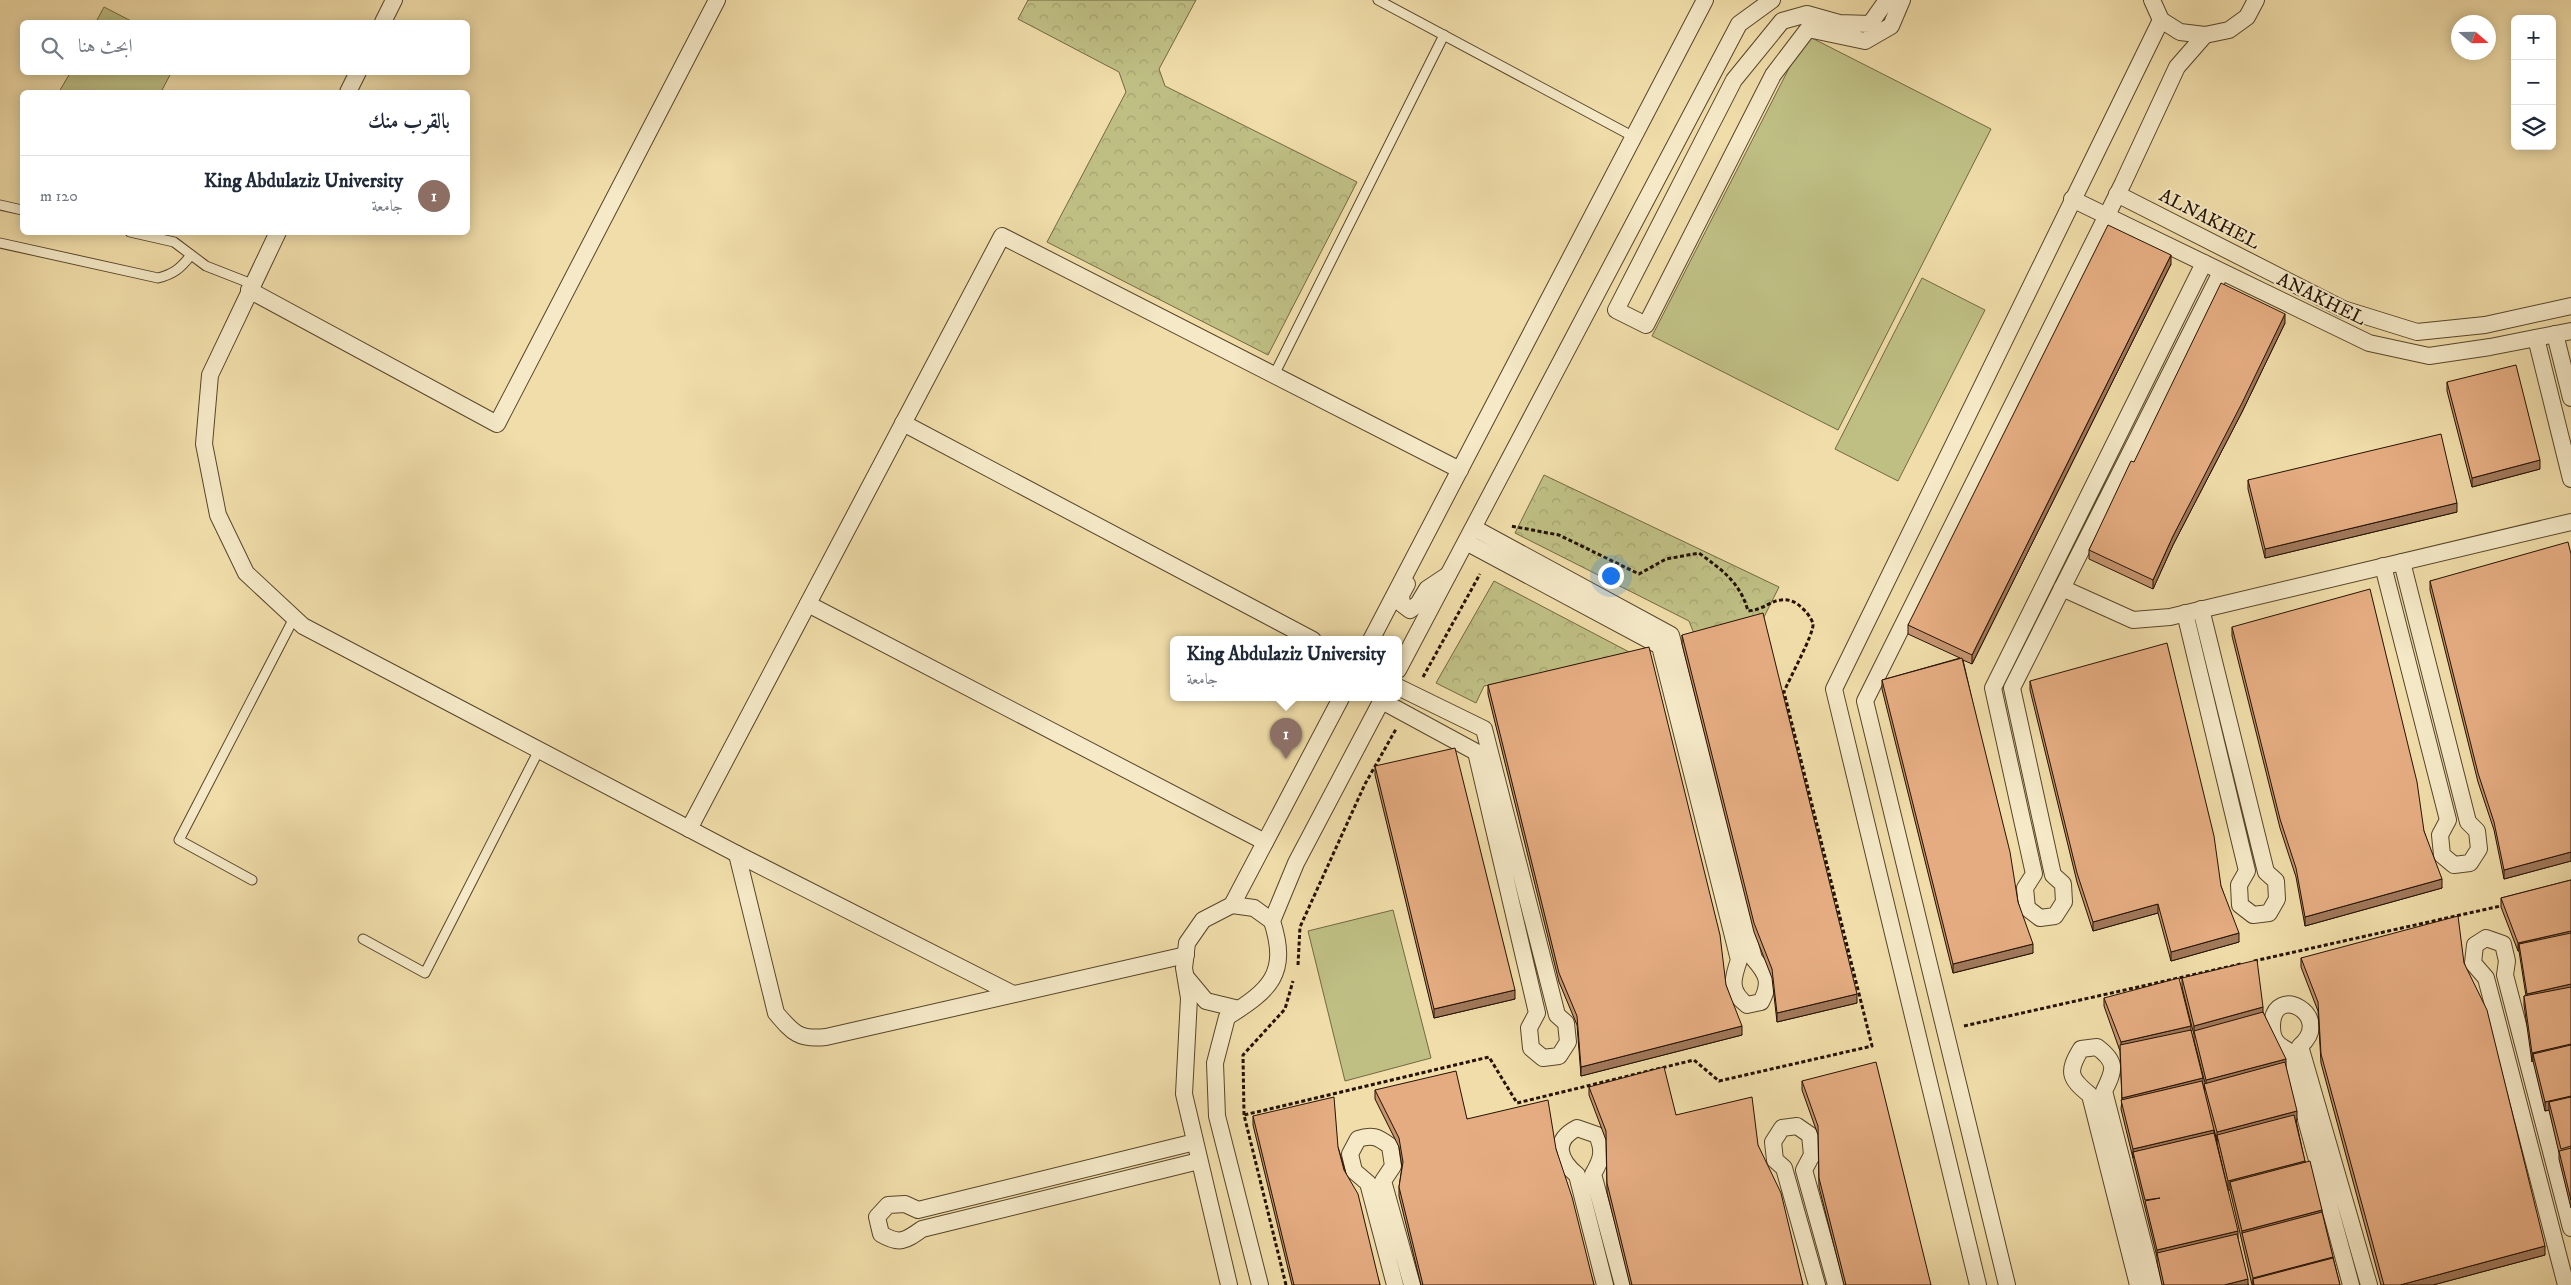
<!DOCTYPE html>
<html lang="ar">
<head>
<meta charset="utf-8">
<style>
	body { margin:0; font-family:"IM FELL DW Pica",Amiri,serif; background:#f6f6f7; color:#1f2937; direction:rtl }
	.controls { position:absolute; right:15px; top:15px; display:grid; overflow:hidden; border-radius:8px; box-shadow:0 2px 12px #0003 }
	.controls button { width:45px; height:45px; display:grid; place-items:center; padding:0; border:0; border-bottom:1px solid #e0e1e3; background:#fff; color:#1f2937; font:25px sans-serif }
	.compass { position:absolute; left:2451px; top:15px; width:45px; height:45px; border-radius:50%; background:#fff; box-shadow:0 2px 12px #0003; rotate:110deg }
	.you { position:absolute; left:1610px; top:575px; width:18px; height:18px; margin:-12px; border:4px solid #fff; border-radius:50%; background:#1a73e8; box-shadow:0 0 0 8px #1a73e833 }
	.badge { display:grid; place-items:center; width:32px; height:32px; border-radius:50%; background:#8f2418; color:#fff; font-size:16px; font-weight:700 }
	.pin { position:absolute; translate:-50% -41px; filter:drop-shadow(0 1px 2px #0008) }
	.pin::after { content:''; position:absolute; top:26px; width:18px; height:15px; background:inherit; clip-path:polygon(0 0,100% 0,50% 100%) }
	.popup { position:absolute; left:1170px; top:636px; width:232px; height:65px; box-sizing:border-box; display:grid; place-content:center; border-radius:8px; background:#fff; filter:drop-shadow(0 1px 4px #0005); font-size:16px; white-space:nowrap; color:#747a83 }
	.popup b { font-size:19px; color:#1f2937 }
	.popup::after { content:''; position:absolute; left:50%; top:100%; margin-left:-10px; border:10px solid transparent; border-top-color:#fff }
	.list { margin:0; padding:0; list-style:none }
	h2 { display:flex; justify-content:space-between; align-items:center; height:65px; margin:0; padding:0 20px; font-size:21px }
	h2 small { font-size:16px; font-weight:400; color:#747a83 }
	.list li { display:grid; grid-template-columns:32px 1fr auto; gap:15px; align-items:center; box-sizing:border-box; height:80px; padding:0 20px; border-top:1px solid #e0e1e3 }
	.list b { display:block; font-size:19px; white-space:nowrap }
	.list p { margin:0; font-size:16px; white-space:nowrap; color:#747a83 }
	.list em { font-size:16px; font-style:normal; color:#747a83 }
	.icon { flex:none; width:28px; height:28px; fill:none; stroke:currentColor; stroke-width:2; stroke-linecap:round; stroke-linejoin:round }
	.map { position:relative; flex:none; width:2571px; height:1285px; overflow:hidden; direction:ltr }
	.search { position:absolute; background:#fff; box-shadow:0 2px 12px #0003; left:20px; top:20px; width:450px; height:55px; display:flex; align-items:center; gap:12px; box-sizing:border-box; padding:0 18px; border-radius:8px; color:#747a83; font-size:19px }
	.panel { position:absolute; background:#fff; box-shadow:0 2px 12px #0003; left:20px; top:90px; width:450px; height:145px; border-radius:8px; direction:rtl }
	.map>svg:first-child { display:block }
	.park { fill:url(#park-crowns); stroke:#726842 }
	.pitch { fill:#bfbf84; stroke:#726842 }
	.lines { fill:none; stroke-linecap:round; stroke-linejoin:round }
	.lane-casing { stroke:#57442a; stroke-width:11 }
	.street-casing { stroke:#57442a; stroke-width:18 }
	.path { stroke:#241100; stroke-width:3; stroke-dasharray:4 2.5; stroke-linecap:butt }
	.lane { stroke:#f5e9c7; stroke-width:9 }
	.street { stroke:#f5e9c7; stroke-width:16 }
	.wall { fill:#c5946f; stroke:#241100 }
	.shaded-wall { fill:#a0785a; stroke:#241100 }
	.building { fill:#e5ac81; stroke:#241100 }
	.labels { text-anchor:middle; stroke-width:4; stroke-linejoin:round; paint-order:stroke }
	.street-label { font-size:19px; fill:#241100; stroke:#f5e9c7 }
</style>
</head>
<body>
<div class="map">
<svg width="2571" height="1285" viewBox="0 0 2571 1285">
	<defs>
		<pattern id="park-crowns" width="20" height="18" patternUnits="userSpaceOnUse" patternTransform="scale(1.25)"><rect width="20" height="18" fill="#bfbf84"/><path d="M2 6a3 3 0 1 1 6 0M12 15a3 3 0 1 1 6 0" fill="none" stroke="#a4a370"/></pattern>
	</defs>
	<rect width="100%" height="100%" fill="#f0dda9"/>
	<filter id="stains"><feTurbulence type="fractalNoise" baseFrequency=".004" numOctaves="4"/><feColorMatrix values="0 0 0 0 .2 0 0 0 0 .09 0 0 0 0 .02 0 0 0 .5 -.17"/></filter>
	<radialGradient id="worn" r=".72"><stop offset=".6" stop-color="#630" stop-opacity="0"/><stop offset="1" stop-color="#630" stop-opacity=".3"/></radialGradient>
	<!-- park -->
	<g class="park">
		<path d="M1028,0H1196L1159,69L1165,86L1357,182L1268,355L1047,242L1126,92L1119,72L1018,19Z"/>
		<path d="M1544,475L1779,587L1761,623L1697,641L1689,621L1515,533Z"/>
		<path d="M1494,581L1633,654L1484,686L1476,703L1436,683Z"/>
	</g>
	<!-- pitch -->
	<g class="pitch">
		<path d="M104,7L133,22H96Z"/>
		<path d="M1806,35L1991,129L1838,430L1652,336Z"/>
		<path d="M70,73V72L171,73L161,92H59Z"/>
		<path d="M1922,278L1985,310L1898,481L1835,449Z"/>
		<path d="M1393,910L1431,1058L1345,1081L1308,931Z"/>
	</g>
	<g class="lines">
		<defs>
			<g id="lane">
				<path d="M1378,0L1634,137"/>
				<path d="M0,205L22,210"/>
				<path d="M130,232L174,242L206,266L252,284"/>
				<path d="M0,243L158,278C174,274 181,268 191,255"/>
				<path d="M1274,375L1444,35"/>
				<path d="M252,880L179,840L294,618"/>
				<path d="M363,939L425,973L539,750"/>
			</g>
			<g id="street">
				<path d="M1887,0L1870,24L1839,23L1807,14L1782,21L1734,80L1616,310L1646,325L1773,75L1808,29L1865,41L1891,26L1902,0"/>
				<path d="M2161,20L2180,32L2205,35"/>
				<path d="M383,22L394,0"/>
				<path d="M348,92L358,72"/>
				<path d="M2117,194L2343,309L2417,332L2485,325L2571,306"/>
				<path d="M2072,199L2369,343L2429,356L2490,347L2571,331"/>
				<path d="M278,232L210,375L204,444L218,515L246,573L303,626L737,854L1013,994"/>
				<path d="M2204,263L1993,688L2034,874L2025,888L2027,908L2040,918L2055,916L2064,902L2063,884L2053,875L2012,688L2221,272"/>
				<path d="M249,290L497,424L717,0"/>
				<path d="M2555,334L2571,398"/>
				<path d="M2536,338L2571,479"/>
				<path d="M903,423L1313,640"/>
				<path d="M1466,542L1660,646L1739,960C1732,980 1729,991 1747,1005L1761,1002C1771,983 1768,975 1754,959L1671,635L1474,528"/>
				<path d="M2383,566L2448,820L2440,835L2442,855L2454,865L2470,863L2479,849L2477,831L2468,822L2402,562"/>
				<path d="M1407,584L1401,595L1402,604L1410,610L1418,604L1427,589L1448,575"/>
				<path d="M2062,588L2133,620L2170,617L2571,522"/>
				<path d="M808,604L1265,842"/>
				<path d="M2185,613L2247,871L2239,885L2240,905L2253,915L2269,913L2277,899L2276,881L2266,872L2201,609"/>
				<path d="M1371,640L1705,0"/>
				<path d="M1398,670L1739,24L1772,0"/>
				<path d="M1382,701L1476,752L1537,1013L1529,1028L1531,1048L1543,1058L1559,1056L1568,1042L1566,1023L1557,1015L1484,729L1398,687"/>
				<path d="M689,829L1002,236L1460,470"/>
				<path d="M737,854L776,1013C793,1033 799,1040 826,1037L1186,955"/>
				<path d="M1232,905L1254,908L1272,921"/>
				<path d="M1186,977L1206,1001L1239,1009"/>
				<path d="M1195,1142L918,1210L905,1204L888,1205L877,1217L881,1234C900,1245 905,1241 922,1229L1199,1161"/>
				<path d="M1229,1285L1184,1094L1189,998L1184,968L1187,943L1203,920L1232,905L1341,698"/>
				<path d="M1260,1285L1217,1116L1215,1063L1227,1017C1270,990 1289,974 1272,921L1296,863L1383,698"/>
				<path d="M1395,1285L1368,1183L1354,1171L1350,1154L1358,1139C1372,1134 1378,1137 1390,1146L1393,1166L1383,1181L1412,1285"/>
				<path d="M1605,1285L1577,1175C1559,1160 1552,1141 1577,1128L1597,1135C1604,1151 1602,1159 1593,1174L1623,1285"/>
				<path d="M1817,1285L1784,1168L1775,1160L1773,1142L1782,1128L1797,1126L1810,1135L1812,1155L1804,1170L1836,1285"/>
				<path d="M1978,1285L1834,689L2161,20L2152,0"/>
				<path d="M2007,1285L1865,701L2123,183L2177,67L2205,35L2229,30L2247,17L2256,0"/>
				<path d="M2138,1285L2090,1095C2069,1078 2067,1072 2081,1049L2097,1047C2117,1062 2115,1069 2104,1091L2154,1285"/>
				<path d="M2351,1285L2287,1050C2276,1044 2272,1039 2272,1026C2273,981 2335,1016 2300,1046L2369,1285"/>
				<path d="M2566,1285L2486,978L2473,963L2475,945L2486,938L2503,944L2507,961L2505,975L2571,1228"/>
			</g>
		</defs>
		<!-- lane casing -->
		<use href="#lane" class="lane-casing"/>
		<!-- street casing -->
		<use href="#street" class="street-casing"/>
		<!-- path -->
		<g class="path">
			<path d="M1423,677L1480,574"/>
			<path d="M2254,961L2505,905"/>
			<path d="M1298,965L1300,927L1365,784L1396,729"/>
			<path d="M1964,1026L2241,964"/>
			<path d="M1244,1115L1243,1055L1285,1009L1293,981"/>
			<path d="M1286,1285L1244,1115L1489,1057L1517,1103L1694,1060L1719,1081L1872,1046L1784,692C1789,679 1814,634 1813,624C1812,619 1806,611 1802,608C1796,602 1790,599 1781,600C1772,600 1763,610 1748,611C1740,582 1722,570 1699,553L1666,559L1639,574L1559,535L1511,526"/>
		</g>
		<!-- lane -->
		<use href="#lane" class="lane"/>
		<!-- street -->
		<use href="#street" class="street"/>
	</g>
	<!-- wall -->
	<g class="wall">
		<path d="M2171,264L1972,664L1963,660L2018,902L2033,953L1953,973L1882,689V680L1960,658L1908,634V625Z"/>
		<path d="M2285,323L2242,412L2173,545L2153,589L2089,559V550L2134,462Z"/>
		<path d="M2447,382L2540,469L2472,487L2447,391Z"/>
		<path d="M2248,480L2457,512L2265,558L2248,489Z"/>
		<path d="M2571,554V861L2504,879L2494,830L2478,782L2430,590V581Z"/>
		<path d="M2232,627L2424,831L2442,888L2305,926L2296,877L2280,828L2232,636Z"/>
		<path d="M1682,635L1857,1003L1777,1022L1772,978L1754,932L1682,644Z"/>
		<path d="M2030,681L2221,886L2239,942L2171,961L2158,913L2093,931L2077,882L2030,690Z"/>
		<path d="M1488,685L1726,985L1742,1035L1581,1076L1577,1025L1559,982L1488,694Z"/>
		<path d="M1375,766L1515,999L1434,1018L1375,775Z"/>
		<path d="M2571,880V1208L2559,1159V1153L2549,1110L2545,1111L2533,1061L2532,1062L2524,1005V996H2526L2519,951H2518L2501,907V898Z"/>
		<path d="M2301,958L2464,963L2545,1255L2433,1285H2381L2321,1063L2318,1011L2301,967Z"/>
		<path d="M2182,978L2263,1012L2286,1068L2297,1120H2296L2305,1162L2322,1214L2340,1285H2252L2230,1190H2228L2217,1144V1141L2214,1130L2248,1284L2249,1285H2162L2157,1262V1257L2121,1109L2122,1100L2120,1051L2104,1006V998L2191,1030L2204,1091L2205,1083L2194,1040V1035L2182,987Z"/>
		<path d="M1802,1081L1931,1285H1844L1819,1187L1818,1135L1802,1090Z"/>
		<path d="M1589,1087L1676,1115L1758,1145L1803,1285H1630L1607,1192L1606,1140L1589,1095Z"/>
		<path d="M1375,1090L1467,1119L1556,1149L1594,1285H1421L1399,1196V1187L1402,1167L1399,1147L1375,1099Z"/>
		<path d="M1253,1116L1338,1147L1380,1285H1292L1253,1125Z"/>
	</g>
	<!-- shaded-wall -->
	<g class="shaded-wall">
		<path d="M2171,255V264L1972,664V655Z"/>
		<path d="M2285,314V323L2242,412L2173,545L2153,589V580L2173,536Z"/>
		<path d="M2540,460V469L2472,487V478Z"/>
		<path d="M2457,503V512L2265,558V549Z"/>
		<path d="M2571,852V861L2504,879V870Z"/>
		<path d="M2442,879V888L2305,926V917Z"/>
		<path d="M2158,904V913L2093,931V922Z"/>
		<path d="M2571,931V940L2519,944V951H2518V943Z"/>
		<path d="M2239,933V942L2171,961V952Z"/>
		<path d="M2033,944V953L1953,973V964Z"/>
		<path d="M2571,984V993L2527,1003V994Z"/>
		<path d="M1515,990V999L1434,1018V1009Z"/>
		<path d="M1857,994V1003L1777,1022V1013Z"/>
		<path d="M2263,1007V1015L2194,1032V1026Z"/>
		<path d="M1742,1026V1035L1581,1076V1067Z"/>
		<path d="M2191,1026V1035L2121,1051V1042Z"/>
		<path d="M2571,1044V1052L2533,1054V1061L2532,1062V1053Z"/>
		<path d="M2286,1059V1068L2206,1089V1080Z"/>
		<path d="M2203,1078V1087L2122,1103V1098Z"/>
		<path d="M2571,1096V1105L2549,1102V1110L2545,1111V1102Z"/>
		<path d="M2297,1111V1120L2219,1140L2217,1135V1141V1132Z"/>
		<path d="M2214,1130V1139L2133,1152V1158V1149Z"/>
		<path d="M2305,1161V1170L2230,1182V1190H2228V1181Z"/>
		<path d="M2322,1210V1218L2242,1234V1231Z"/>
		<path d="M2238,1231V1240L2157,1255V1250Z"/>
		<path d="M2545,1246V1255L2433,1285H2400Z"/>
		<path d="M2333,1257V1266L2253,1279V1285V1278Z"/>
		<path d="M2248,1279V1285H2224Z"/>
	</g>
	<!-- building -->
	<g class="building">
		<path d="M2108,225L2171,255L1972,655L1908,625Z"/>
		<path d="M2221,283L2285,314L2242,403L2173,536L2153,580L2089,550L2131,461L2134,462Z"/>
		<path d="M2516,365L2540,460L2472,478L2447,382Z"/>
		<path d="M2441,434L2457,503L2265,549L2248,480Z"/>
		<path d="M2568,542L2571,554V852L2504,870L2494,822L2478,773L2430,581Z"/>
		<path d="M2370,589L2417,782L2424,831L2442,879L2305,917L2296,868L2280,819L2232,627Z"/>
		<path d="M1763,613L1857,994L1777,1013L1772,969L1754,923L1682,635Z"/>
		<path d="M2167,643L2214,836L2221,886L2239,933L2171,952L2158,904L2093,922L2077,873L2030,681Z"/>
		<path d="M1649,647L1720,935L1726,985L1742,1026L1581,1067L1577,1016L1559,973L1488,685Z"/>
		<path d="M1962,658L2010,852L2018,902L2033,944L1953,964L1882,680Z"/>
		<path d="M1455,748L1515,990L1434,1009L1375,766Z"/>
		<path d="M2571,880V931L2518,943L2501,898Z"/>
		<path d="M2458,916L2464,963L2487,1010L2545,1246L2400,1285H2384L2321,1054L2318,1002L2301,958Z"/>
		<path d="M2571,933V984L2527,994L2519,944Z"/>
		<path d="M2257,960L2263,1007L2194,1026L2182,978Z"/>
		<path d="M2179,978L2191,1026L2121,1042L2104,998Z"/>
		<path d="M2571,987V1044L2532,1053L2524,996Z"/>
		<path d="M2263,1012L2286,1059L2206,1080L2194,1031Z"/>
		<path d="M2191,1030L2203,1078L2122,1098L2120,1045Z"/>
		<path d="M2571,1045V1096L2545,1102L2533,1054Z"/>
		<path d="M1876,1062L1931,1285H1846L1819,1178L1818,1126L1802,1081Z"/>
		<path d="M2285,1062L2297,1111L2217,1132L2204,1084Z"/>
		<path d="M1664,1067L1676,1115L1752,1097L1758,1145L1781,1193L1803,1285H1632L1607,1183L1606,1131L1589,1087Z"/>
		<path d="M1456,1071L1467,1119L1548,1100L1556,1149L1572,1197L1594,1285H1423L1399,1187L1403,1162L1399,1138L1375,1090Z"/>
		<path d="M2202,1081L2214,1130L2133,1149L2121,1100Z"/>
		<path d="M1334,1097L1338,1147L1344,1170L1358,1194L1380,1285H1294L1253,1116Z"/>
		<path d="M2571,1097V1146L2561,1149L2549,1102Z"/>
		<path d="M2294,1115L2305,1161L2228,1181L2217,1135Z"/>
		<path d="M2214,1133L2238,1231L2157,1250L2145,1201L2160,1198L2145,1200L2133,1152Z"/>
		<path d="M2571,1148V1200L2559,1151Z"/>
		<path d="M2310,1161L2322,1210L2242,1231L2230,1182Z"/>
		<path d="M2322,1212L2333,1257L2253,1278L2242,1233Z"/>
		<path d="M2237,1234L2248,1279L2224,1285H2164L2157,1253Z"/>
		<path d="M2333,1258L2340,1285H2254L2253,1279Z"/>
	</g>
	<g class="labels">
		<!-- street labels -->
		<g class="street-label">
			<text transform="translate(2210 218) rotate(27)" y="7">ALNAKHEL</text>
			<text transform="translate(2322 298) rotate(26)" y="7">ANAKHEL</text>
		</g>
	</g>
	<rect width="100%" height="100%" filter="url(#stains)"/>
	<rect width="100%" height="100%" fill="url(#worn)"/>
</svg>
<div class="controls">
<button>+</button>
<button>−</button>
<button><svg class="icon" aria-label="layers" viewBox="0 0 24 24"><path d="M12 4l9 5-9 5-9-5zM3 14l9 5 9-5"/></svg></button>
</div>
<svg class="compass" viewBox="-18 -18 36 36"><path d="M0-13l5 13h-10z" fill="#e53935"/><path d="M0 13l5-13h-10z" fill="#747a83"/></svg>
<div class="you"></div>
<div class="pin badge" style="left:1286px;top:759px;background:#8d6e63">1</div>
<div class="popup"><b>King Abdulaziz University</b>جامعة</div>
<div class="search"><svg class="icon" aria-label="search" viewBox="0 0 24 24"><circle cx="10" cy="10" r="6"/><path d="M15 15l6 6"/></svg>ابحث هنا</div>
<section class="panel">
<h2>بالقرب منك<small></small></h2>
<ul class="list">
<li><span class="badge" style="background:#8d6e63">1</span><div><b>King Abdulaziz University</b><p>جامعة</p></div><em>120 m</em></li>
</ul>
</section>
</div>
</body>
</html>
